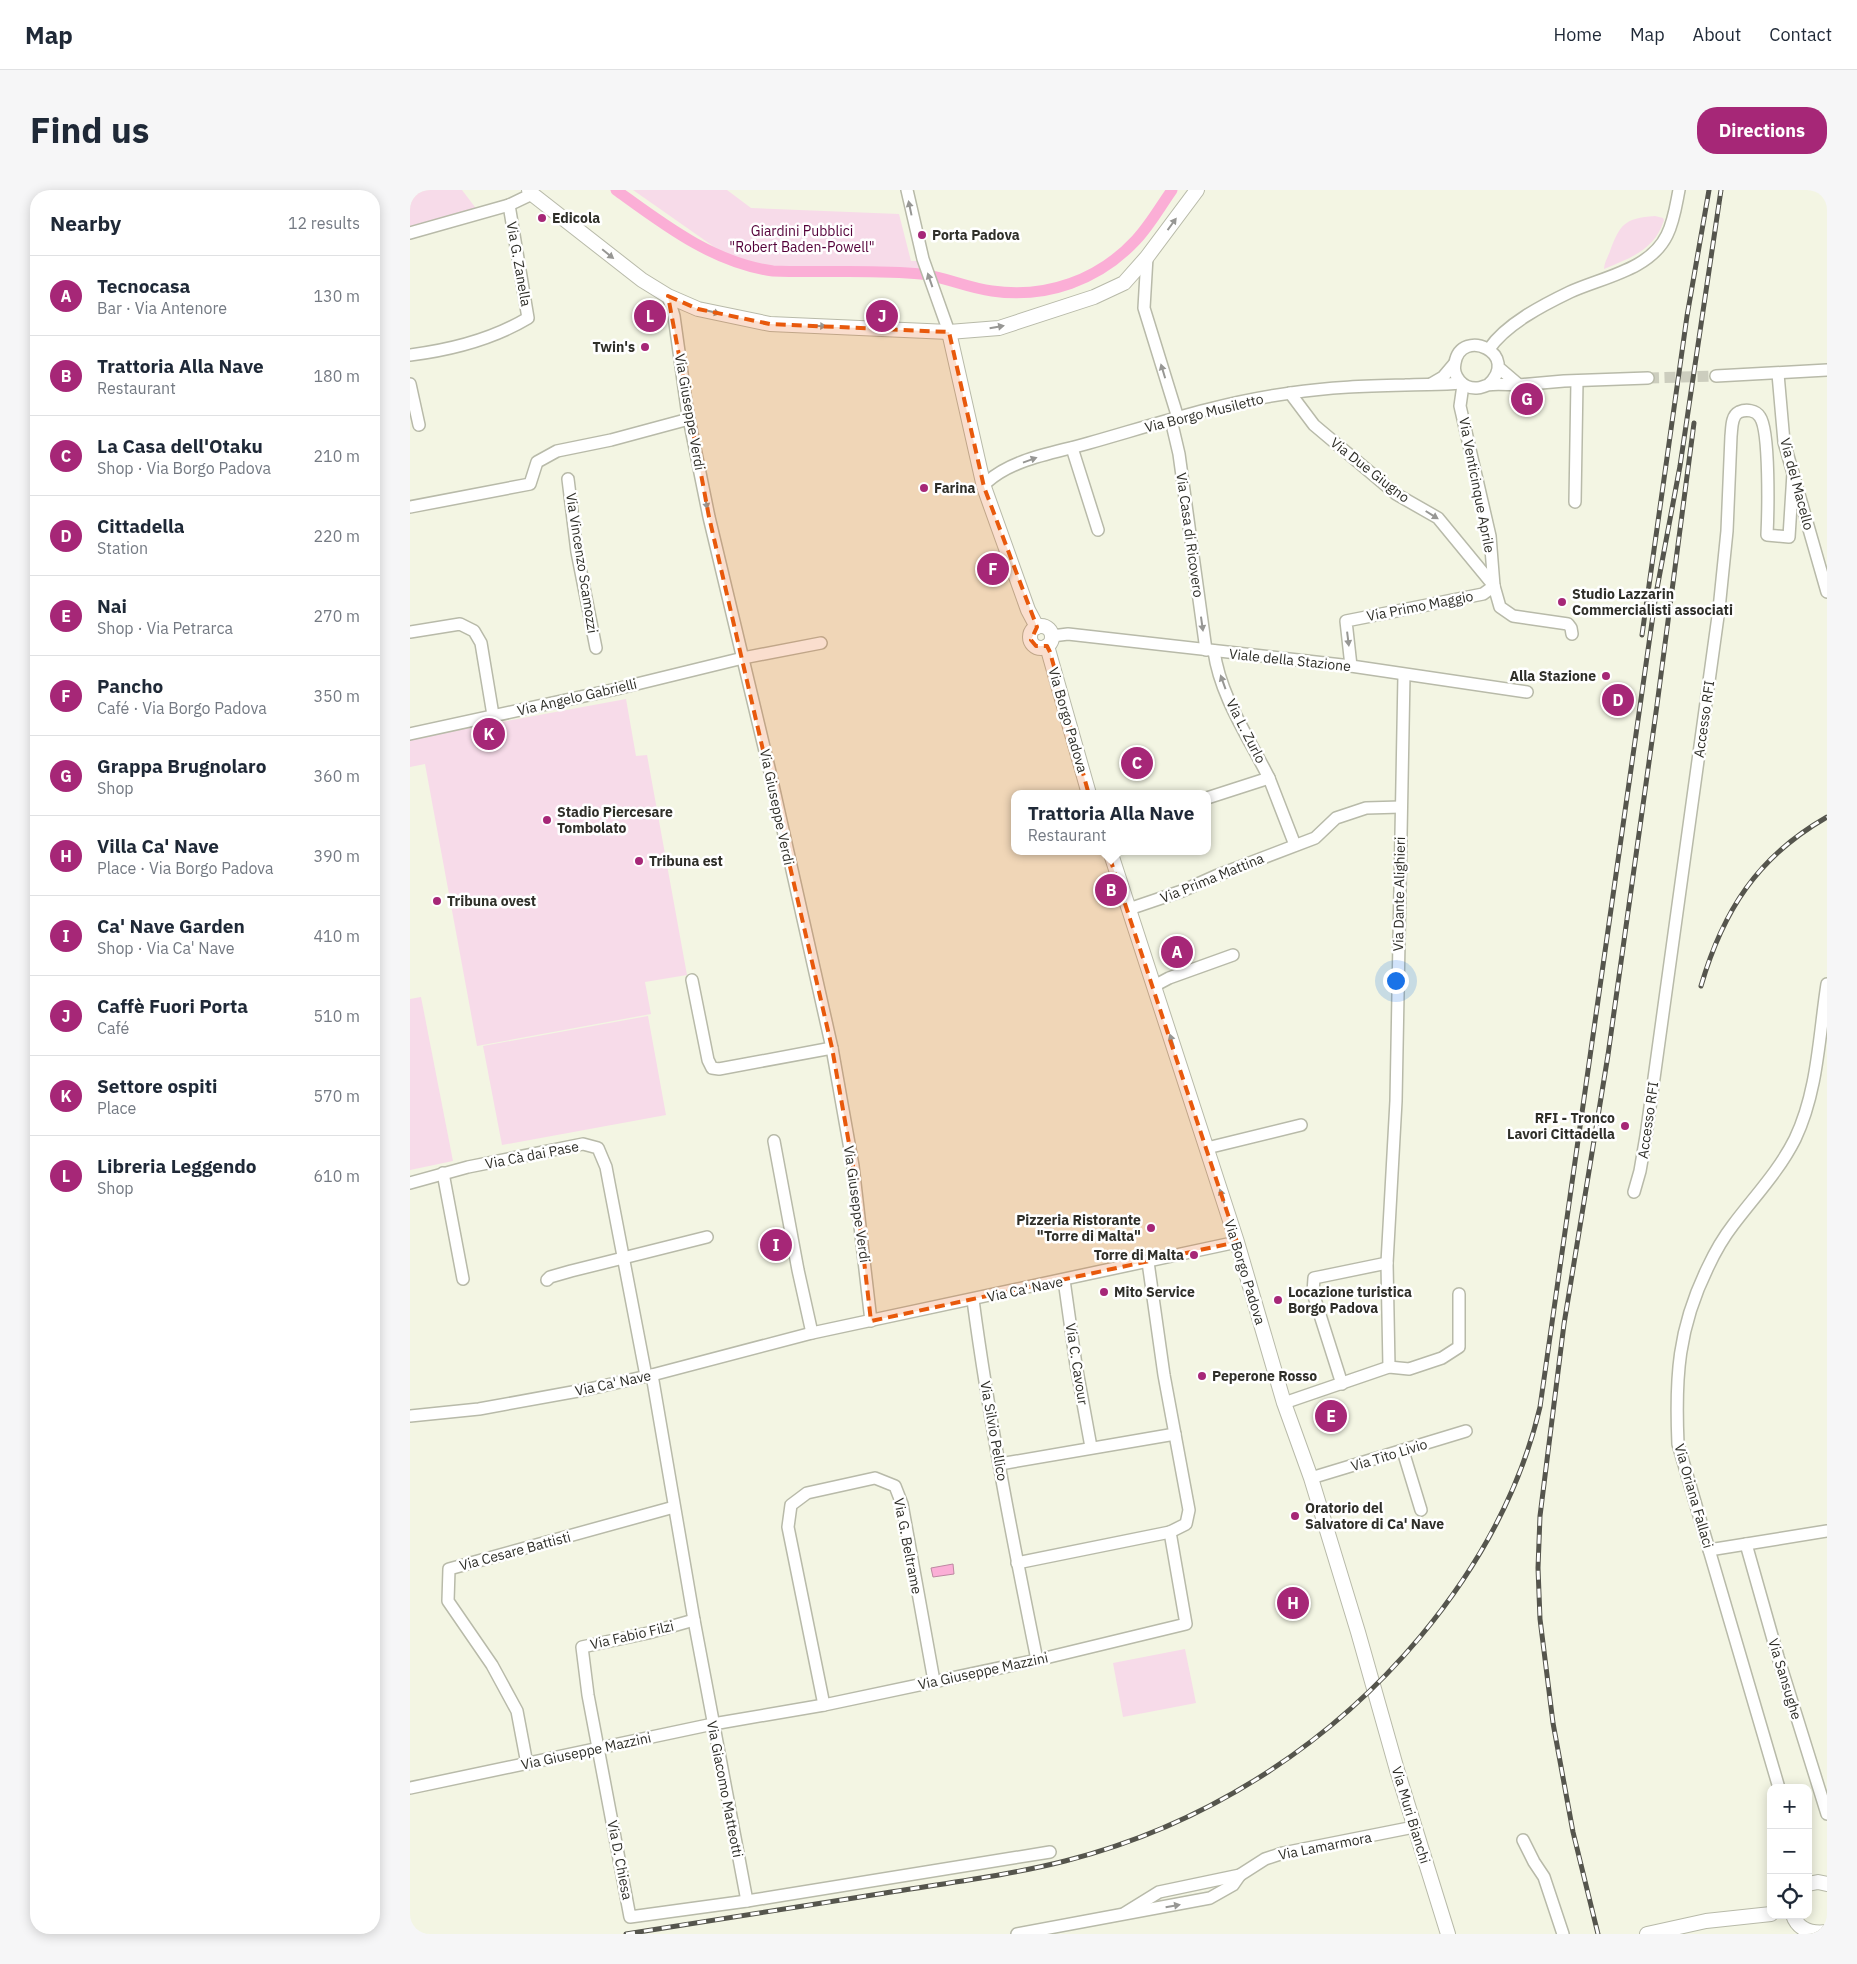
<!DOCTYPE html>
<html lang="en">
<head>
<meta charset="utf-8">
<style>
	body { margin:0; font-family:"IBM Plex Sans",sans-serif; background:#f6f6f7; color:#1f2937 }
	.controls { position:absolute; right:15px; bottom:15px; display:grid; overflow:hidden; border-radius:10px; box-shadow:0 2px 12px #0003 }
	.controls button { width:45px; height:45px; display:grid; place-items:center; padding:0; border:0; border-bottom:1px solid #e0e1e3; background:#fff; color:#1f2937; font:25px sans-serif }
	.you { position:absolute; left:985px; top:790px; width:18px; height:18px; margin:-12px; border:4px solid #fff; border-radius:50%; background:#1a73e8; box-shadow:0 0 0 8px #1a73e833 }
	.badge { display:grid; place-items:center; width:32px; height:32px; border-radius:50%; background:#a62777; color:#fff; font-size:16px; font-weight:700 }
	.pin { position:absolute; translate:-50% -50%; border:2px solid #fff; box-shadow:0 1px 5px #0006 }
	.popup { position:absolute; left:601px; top:600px; width:200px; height:65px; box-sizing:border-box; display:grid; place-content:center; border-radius:10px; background:#fff; filter:drop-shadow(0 1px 4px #0005); font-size:16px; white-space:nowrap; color:#747a83 }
	.popup b { font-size:19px; color:#1f2937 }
	.popup::after { content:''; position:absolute; left:50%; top:100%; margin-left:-10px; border:10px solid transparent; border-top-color:#fff }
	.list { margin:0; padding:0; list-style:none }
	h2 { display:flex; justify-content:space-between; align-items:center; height:65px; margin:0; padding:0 20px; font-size:21px }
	h2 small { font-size:16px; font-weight:400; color:#747a83 }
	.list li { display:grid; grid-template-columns:32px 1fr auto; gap:15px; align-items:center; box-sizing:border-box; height:80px; padding:0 20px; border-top:1px solid #e0e1e3 }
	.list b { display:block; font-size:19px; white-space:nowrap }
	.list p { margin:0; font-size:16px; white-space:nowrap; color:#747a83 }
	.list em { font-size:16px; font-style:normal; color:#747a83 }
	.icon { flex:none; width:28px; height:28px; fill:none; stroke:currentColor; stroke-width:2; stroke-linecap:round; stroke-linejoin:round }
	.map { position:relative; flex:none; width:1417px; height:1744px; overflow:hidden; border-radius:20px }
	header { display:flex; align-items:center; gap:30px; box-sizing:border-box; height:70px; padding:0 25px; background:#fff; border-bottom:1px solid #e0e1e3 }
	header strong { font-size:24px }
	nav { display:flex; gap:28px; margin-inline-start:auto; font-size:18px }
	.intro { display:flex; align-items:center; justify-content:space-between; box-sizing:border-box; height:120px; padding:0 30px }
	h1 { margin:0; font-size:35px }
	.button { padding:12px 22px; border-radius:20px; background:#a62777; color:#fff; font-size:18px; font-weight:700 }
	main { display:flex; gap:30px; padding:0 30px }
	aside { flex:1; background:#fff; border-radius:20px; box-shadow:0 2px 12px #0003 }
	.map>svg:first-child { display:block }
	.green { fill:#f7dbe9 }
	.water { fill:#fbaed6; stroke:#be88a2 }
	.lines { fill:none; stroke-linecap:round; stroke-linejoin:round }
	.canal { stroke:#fbaed6; stroke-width:11 }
	.minor-tunnel { stroke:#cccdbe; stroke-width:11; stroke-dasharray:11 5.5; stroke-linecap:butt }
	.minor-casing { stroke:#b8baa9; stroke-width:14 }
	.tertiary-casing { stroke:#b8baa9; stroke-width:16 }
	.minor { stroke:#fff; stroke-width:11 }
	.tertiary { stroke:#fff; stroke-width:14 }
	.rail-casing { stroke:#55554d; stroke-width:5 }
	.rail { stroke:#fff; stroke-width:3; stroke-dasharray:9; stroke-linecap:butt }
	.oneway { fill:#979794 }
	.marked { fill:#e8590c; fill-opacity:0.2; stroke:#e8590c; stroke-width:4; stroke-dasharray:10 6; stroke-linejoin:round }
	.poi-dot { fill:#a62777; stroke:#fff; stroke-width:2 }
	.labels { text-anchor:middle; stroke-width:5; stroke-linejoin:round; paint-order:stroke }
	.poi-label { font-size:14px; font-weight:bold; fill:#2f2f29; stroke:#fff; text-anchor:start }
	.park-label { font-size:14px; fill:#540039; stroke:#fff }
	.street-label { font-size:14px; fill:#2f2f29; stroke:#fff }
</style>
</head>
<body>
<header>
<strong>Map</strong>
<nav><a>Home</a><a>Map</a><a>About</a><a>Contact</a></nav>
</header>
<div class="intro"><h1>Find us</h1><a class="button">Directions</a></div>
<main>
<aside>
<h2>Nearby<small>12 results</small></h2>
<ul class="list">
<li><span class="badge">A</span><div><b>Tecnocasa</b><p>Bar · Via Antenore</p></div><em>130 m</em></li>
<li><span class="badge">B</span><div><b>Trattoria Alla Nave</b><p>Restaurant</p></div><em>180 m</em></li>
<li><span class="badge">C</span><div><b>La Casa dell'Otaku</b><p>Shop · Via Borgo Padova</p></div><em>210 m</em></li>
<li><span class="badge">D</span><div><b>Cittadella</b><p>Station</p></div><em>220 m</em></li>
<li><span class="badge">E</span><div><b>Nai</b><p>Shop · Via Petrarca</p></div><em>270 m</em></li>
<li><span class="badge">F</span><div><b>Pancho</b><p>Café · Via Borgo Padova</p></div><em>350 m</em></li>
<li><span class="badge">G</span><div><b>Grappa Brugnolaro</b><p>Shop</p></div><em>360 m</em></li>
<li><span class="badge">H</span><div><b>Villa Ca' Nave</b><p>Place · Via Borgo Padova</p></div><em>390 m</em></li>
<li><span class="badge">I</span><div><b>Ca' Nave Garden</b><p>Shop · Via Ca' Nave</p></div><em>410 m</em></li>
<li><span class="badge">J</span><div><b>Caffè Fuori Porta</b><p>Café</p></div><em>510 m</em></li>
<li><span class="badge">K</span><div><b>Settore ospiti</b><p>Place</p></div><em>570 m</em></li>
<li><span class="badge">L</span><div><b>Libreria Leggendo</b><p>Shop</p></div><em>610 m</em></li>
</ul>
</aside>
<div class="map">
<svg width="1417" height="1744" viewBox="0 0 1417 1744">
	<rect width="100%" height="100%" fill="#f3f5e3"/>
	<!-- green -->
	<g class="green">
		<path d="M0,0H52L68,21L0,40Z"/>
		<path d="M223,0H317L341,18L489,24L501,71H509L513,79L382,78L342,74L310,61Z"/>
		<path d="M1245,26L1253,28L1254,30C1245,60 1220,68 1194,79C1194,73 1198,67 1200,61C1210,35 1214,28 1245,26Z"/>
		<path d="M216,509L226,566L237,565L277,785L235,792L241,824L67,856L15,574L0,577V549Z"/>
		<path d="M11,807L43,971L0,980V809Z"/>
		<path d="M238,826L256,925L92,955L73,856Z"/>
		<path d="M775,1459L786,1513L713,1527L703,1473Z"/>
	</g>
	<!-- water -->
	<path class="water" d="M543,1374L544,1384L523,1387L521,1378Z"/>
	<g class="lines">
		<!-- canal -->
		<path class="canal" d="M206,0C253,34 303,73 363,81C411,83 464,79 511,84C535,87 558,98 582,101C636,109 689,90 726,50C740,35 750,17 762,0"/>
		<!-- minor-tunnel -->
		<path class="minor-tunnel" d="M1238,188L1306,186"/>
		<defs>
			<g id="minor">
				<path d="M497,0L513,69L539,142"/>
				<path d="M0,43L99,15L122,4"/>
				<path d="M737,67L734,118L768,228"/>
				<path d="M258,106L264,126L277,219L299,327L360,582L422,858L443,976L461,1131"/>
				<path d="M1079,159C1096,134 1133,115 1160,102C1193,87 1240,80 1257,45C1264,31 1266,15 1269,0"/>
				<path d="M0,165C40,160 83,149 118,128L99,15"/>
				<path d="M1368,184L1374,252L1417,402"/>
				<path d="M1306,186L1417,180"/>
				<path d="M0,194L9,235"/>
				<path d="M1021,194L1033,187L1044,174"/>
				<path d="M1053,195L1050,216L1080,346L1084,396L1090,417L1103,426L1158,434L1161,438L1162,444"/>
				<path d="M1078,195C1112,164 1051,136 1045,173C1042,186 1053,199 1067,198C1071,198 1074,196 1078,195C1087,193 1100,195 1109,195L1088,177"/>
				<path d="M1109,195L1154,191L1238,188"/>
				<path d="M880,203L904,235L986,304L1028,328L1084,396"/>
				<path d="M761,230L769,264L796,460"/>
				<path d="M662,258L688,340"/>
				<path d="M158,289L167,362L186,458"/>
				<path d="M577,292C604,268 645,263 679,253C746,234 812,212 881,203C919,197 957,196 995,195C1014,194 1032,195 1051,193"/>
				<path d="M1165,312L1167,191"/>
				<path d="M0,317L120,294L127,272L147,261L201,250L279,229"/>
				<path d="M0,442L50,434L64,441L71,453L83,525"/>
				<path d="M642,446L658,444L941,476L1117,502"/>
				<path d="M941,476L936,431L1073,404L1084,396"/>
				<path d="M0,544L202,500L333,468L411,453"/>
				<path d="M859,588L885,655"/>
				<path d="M797,608L859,588C839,548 810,506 804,461"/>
				<path d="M719,719L772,701L808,685L905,648L926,628L956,618L991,617"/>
				<path d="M282,790L298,870L302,878L309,879L422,858"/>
				<path d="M744,796L759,788L823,765"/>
				<path d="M364,951L388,1080L402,1143"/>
				<path d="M797,958L891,935"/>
				<path d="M33,983L53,1089"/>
				<path d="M0,993L58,977L173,954L188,958L196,977L199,993L236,1186"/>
				<path d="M1224,1002L1230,981L1236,946L1309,419L1317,341L1321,246C1322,238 1321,226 1329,222C1336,219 1346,220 1350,227C1360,241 1358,324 1357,345L1379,347L1383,283"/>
				<path d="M137,1090L140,1087L161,1081L297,1047"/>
				<path d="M654,1090L666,1175L681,1257"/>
				<path d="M563,1110C579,1230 603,1351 627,1470"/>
				<path d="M979,1177L977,1073L986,911L994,485"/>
				<path d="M242,1185L284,1430L337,1711L640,1662"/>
				<path d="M932,1194L903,1103L904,1088L977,1073"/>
				<path d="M874,1213L979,1177L999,1179L1032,1168L1049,1157V1104"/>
				<path d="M0,1226L69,1219L179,1199L242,1185L402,1143L827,1052"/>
				<path d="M993,1261L1011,1320"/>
				<path d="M590,1274L765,1244"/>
				<path d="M901,1288L1056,1241"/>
				<path d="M1336,1354L1368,1467L1417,1624"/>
				<path d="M1299,1360L1417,1341"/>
				<path d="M607,1373L760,1342"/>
				<path d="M284,1430L238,1443L172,1457L178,1505L220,1727L337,1711"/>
				<path d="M414,1515L378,1337L381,1315L397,1303L465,1288L485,1296L492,1314L524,1491"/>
				<path d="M117,1574L107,1521L82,1475L38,1411L39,1379L264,1317"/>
				<path d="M0,1598L303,1534L414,1515L627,1470L776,1434L760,1342L776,1334L779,1320L754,1185L738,1072"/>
				<path d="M1369,1598L1268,1254C1265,1187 1268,1138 1298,1077C1305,1062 1313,1048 1323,1035C1344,1007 1369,981 1385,949C1408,901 1409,845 1417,794"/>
				<path d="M1113,1650L1124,1672L1134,1687L1153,1744"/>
				<path d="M715,1723L749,1702L830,1685L855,1669L873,1663L1004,1637"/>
				<path d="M607,1744L800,1708L823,1695L830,1685"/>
			</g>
			<g id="tertiary">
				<path d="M119,0L122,4L232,90L258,106L288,119L360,134L539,142L589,138L684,107L714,93L737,67L787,0"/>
				<path d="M539,142L574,297L618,420L627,437"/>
				<circle cx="631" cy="447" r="11"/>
				<path d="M637,456L679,604"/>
				<path d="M700,661L827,1052L874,1213L901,1288L948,1442L987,1580L1038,1744"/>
				<path d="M1398,1694L1408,1692L1417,1694"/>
				<path d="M1383,1725C1388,1740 1402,1744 1417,1742"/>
				<path d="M1237,1744L1296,1731L1361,1724"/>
			</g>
		</defs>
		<!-- minor casing -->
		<use href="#minor" class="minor-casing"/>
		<!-- tertiary casing -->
		<use href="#tertiary" class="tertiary-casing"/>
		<!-- minor -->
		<use href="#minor" class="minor"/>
		<!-- tertiary -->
		<use href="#tertiary" class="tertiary"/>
		<defs>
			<g id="rail">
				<path d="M1232,445L1277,126L1299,0"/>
				<path d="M1291,796C1313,721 1347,667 1417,627"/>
				<path d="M216,1744C303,1730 389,1717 475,1703C535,1693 596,1686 655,1671C793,1636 918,1557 1010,1447C1066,1380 1110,1302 1130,1217L1246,404L1270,276L1311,0"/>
				<path d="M1188,1744L1163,1642L1143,1533L1130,1429L1128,1378L1130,1326L1154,1134L1198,865L1247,515L1284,233"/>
			</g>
		</defs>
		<!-- rail casing -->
		<use href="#rail" class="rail-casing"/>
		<!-- rail -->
		<use href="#rail" class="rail"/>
	</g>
	<!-- one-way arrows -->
	<defs><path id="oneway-solid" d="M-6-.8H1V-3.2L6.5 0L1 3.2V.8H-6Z" transform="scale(1.25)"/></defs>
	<g class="oneway">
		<use href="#oneway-solid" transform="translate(500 18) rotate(-102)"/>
		<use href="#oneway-solid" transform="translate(762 34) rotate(-54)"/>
		<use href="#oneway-solid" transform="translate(198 64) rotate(39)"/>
		<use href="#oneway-solid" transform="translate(520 90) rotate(-109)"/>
		<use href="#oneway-solid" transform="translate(303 122) rotate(14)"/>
		<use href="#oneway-solid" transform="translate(409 136) rotate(2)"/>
		<use href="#oneway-solid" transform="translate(587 137) rotate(-10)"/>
		<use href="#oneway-solid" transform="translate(753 181) rotate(-107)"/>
		<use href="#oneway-solid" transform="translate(620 270) rotate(-20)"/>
		<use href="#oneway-solid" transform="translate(296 312) rotate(79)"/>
		<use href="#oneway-solid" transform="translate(1022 325) rotate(32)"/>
		<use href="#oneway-solid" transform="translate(792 434) rotate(82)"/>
		<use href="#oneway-solid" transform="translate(938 449) rotate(83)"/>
		<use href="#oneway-solid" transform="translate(813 492) rotate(-110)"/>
		<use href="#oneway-solid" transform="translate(762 851) rotate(-108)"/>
		<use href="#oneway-solid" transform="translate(812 1006) rotate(-108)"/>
		<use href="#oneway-solid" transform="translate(763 1716) rotate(-10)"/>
	</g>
	<!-- marked area -->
	<path class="marked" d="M258,106L288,119L360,134L539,142L574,297L627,437L621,450L626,456H637L640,462L679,605L827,1052L461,1131L443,976L422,858L299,327Z"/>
	<!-- markers -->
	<g class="poi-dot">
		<circle cx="132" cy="28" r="5"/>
		<circle cx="512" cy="45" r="5"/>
		<circle cx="235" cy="157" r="5"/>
		<circle cx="514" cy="298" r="5"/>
		<circle cx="1152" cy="412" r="5"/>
		<circle cx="1196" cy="486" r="5"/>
		<circle cx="137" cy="630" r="5"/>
		<circle cx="229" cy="671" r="5"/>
		<circle cx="27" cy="711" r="5"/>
		<circle cx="1215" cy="936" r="5"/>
		<circle cx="741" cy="1038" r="5"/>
		<circle cx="784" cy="1065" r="5"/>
		<circle cx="694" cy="1102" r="5"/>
		<circle cx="868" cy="1110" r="5"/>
		<circle cx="792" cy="1186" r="5"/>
		<circle cx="885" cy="1326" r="5"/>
	</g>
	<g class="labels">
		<!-- poi labels -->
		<g class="poi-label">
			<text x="142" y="33">Edicola</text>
			<text x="522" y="50">Porta Padova</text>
			<text x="225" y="162" text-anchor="end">Twin's</text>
			<text x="524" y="303">Farina</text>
			<text x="1162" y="409">Studio Lazzarin<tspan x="1162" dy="16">Commercialisti associati</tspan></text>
			<text x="1186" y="491" text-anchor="end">Alla Stazione</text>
			<text x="147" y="627">Stadio Piercesare<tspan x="147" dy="16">Tombolato</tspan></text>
			<text x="239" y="676">Tribuna est</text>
			<text x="37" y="716">Tribuna ovest</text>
			<text x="1205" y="933" text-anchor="end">RFI - Tronco<tspan x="1205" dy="16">Lavori Cittadella</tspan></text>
			<text x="731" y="1035" text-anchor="end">Pizzeria Ristorante<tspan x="731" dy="16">"Torre di Malta"</tspan></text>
			<text x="774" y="1070" text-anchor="end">Torre di Malta</text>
			<text x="704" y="1107">Mito Service</text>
			<text x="878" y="1107">Locazione turistica<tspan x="878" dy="16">Borgo Padova</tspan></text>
			<text x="802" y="1191">Peperone Rosso</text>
			<text x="895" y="1323">Oratorio del<tspan x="895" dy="16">Salvatore di Ca' Nave</tspan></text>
		</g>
		<!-- park labels -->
		<g class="park-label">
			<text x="392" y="46">Giardini Pubblici<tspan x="392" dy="16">"Robert Baden-Powell"</tspan></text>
		</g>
		<!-- street labels -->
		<g class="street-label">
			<text transform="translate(109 74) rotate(80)" y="5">Via G. Zanella</text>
			<text transform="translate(280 222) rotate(80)" y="5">Via Giuseppe Verdi</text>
			<text transform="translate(794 223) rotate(-14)" y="5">Via Borgo Musiletto</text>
			<text transform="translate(960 280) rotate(38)" y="5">Via Due Giugno</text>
			<text transform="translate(1387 294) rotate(75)" y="5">Via del Macello</text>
			<text transform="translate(1067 295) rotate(79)" y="5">Via Venticinque Aprile</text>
			<text transform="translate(780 345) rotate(82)" y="5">Via Casa di Ricovero</text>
			<text transform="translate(172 373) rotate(81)" y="5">Via Vincenzo Scamozzi</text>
			<text transform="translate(1010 416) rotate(-11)" y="5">Via Primo Maggio</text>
			<text transform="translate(880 470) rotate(6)" y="5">Viale della Stazione</text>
			<text transform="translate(167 507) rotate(-13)" y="5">Via Angelo Gabrielli</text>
			<text transform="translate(1294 529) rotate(-82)" y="5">Accesso RFI</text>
			<text transform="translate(658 530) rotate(74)" y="5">Via Borgo Padova</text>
			<text transform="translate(836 541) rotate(63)" y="5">Via L. Zurlo</text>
			<text transform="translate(367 617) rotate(78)" y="5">Via Giuseppe Verdi</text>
			<text transform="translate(802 688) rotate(-22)" y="5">Via Prima Mattina</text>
			<text transform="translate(989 704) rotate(-89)" y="5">Via Dante Alighieri</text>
			<text transform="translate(1238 930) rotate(-82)" y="5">Accesso RFI</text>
			<text transform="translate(122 965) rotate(-11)" y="5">Via Cà dai Pase</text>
			<text transform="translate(447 1014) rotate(82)" y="5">Via Giuseppe Verdi</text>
			<text transform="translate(835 1082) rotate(73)" y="5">Via Borgo Padova</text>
			<text transform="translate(615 1099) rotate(-12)" y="5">Via Ca' Nave</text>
			<text transform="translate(667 1174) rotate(81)" y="5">Via C. Cavour</text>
			<text transform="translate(203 1193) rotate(-12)" y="5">Via Ca' Nave</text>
			<text transform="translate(584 1241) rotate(80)" y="5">Via Silvio Pellico</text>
			<text transform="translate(979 1265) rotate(-17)" y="5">Via Tito Livio</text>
			<text transform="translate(1284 1306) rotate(74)" y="5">Via Oriana Fallaci</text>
			<text transform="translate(498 1356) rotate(79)" y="5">Via G. Beltrame</text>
			<text transform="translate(105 1361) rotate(-15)" y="5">Via Cesare Battisti</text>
			<text transform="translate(222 1445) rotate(-13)" y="5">Via Fabio Filzi</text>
			<text transform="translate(573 1481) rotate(-12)" y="5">Via Giuseppe Mazzini</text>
			<text transform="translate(1375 1489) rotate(73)" y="5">Via Sansughe</text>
			<text transform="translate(176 1561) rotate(-12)" y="5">Via Giuseppe Mazzini</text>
			<text transform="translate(315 1599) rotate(79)" y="5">Via Giacomo Matteotti</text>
			<text transform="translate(1001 1625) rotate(73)" y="5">Via Muri Bianchi</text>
			<text transform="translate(915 1656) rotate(-11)" y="5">Via Lamarmora</text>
			<text transform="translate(210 1670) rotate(79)" y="5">Via D. Chiesa</text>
		</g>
	</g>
</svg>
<div class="controls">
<button>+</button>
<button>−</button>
<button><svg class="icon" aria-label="locate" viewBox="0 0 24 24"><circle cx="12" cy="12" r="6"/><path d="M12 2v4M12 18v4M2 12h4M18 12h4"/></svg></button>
</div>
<div class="you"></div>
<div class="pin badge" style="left:767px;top:762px">A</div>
<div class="pin badge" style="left:701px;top:700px">B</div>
<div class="popup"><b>Trattoria Alla Nave</b>Restaurant</div>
<div class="pin badge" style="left:727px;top:573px">C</div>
<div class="pin badge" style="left:1208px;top:510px">D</div>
<div class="pin badge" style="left:921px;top:1226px">E</div>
<div class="pin badge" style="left:583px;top:379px">F</div>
<div class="pin badge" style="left:1117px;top:209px">G</div>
<div class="pin badge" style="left:883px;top:1413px">H</div>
<div class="pin badge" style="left:366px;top:1055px">I</div>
<div class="pin badge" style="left:472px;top:126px">J</div>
<div class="pin badge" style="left:79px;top:544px">K</div>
<div class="pin badge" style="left:240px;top:126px">L</div>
</div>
</main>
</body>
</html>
